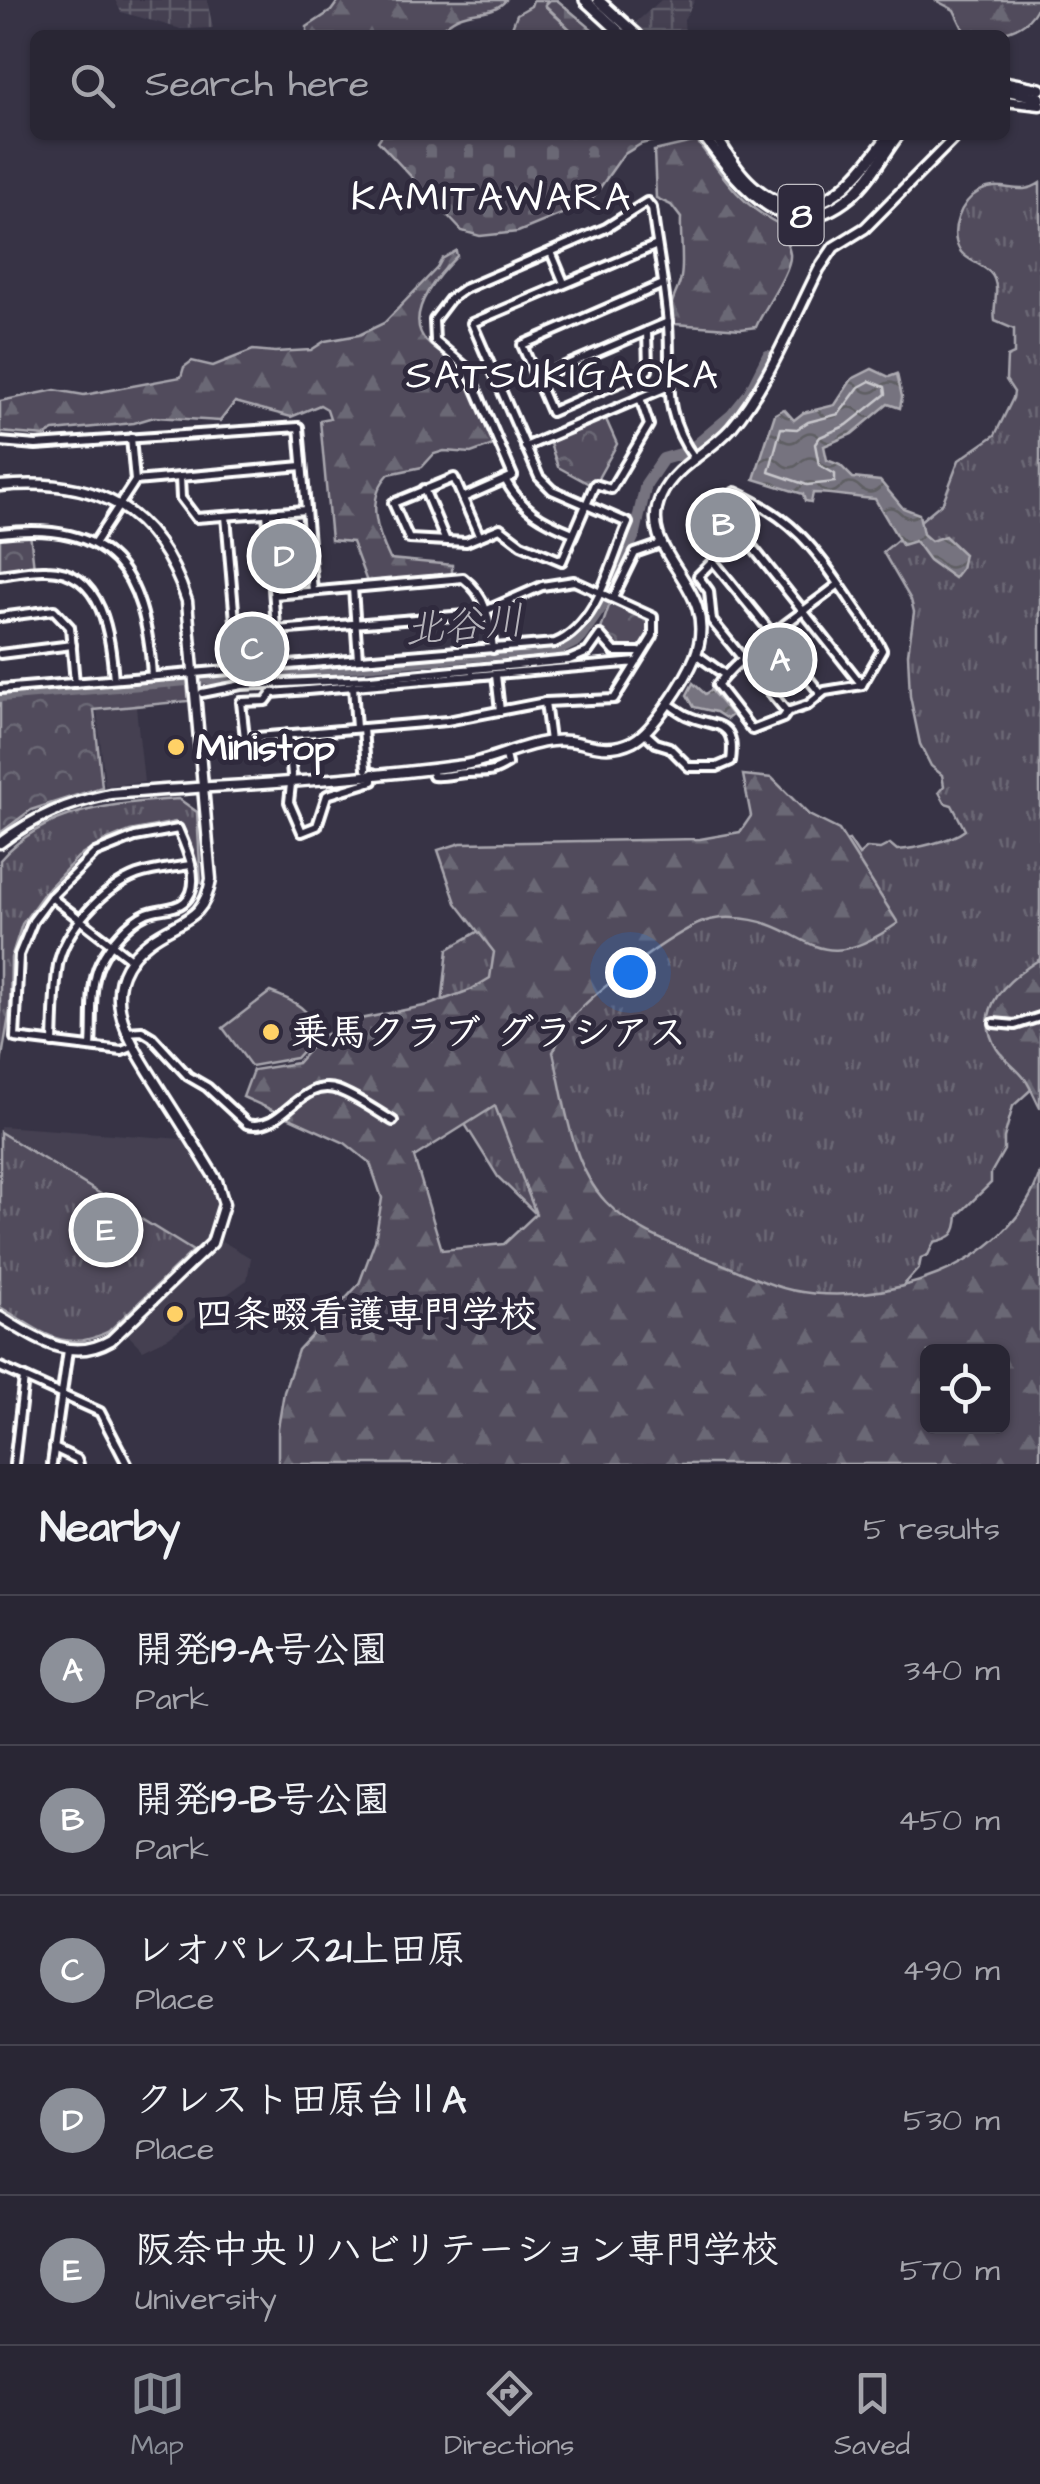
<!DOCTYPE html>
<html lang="en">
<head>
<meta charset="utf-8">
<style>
	body { margin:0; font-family:"Architects Daughter","Klee One",sans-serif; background:#312e3c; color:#f1f3f6 }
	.controls { position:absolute; right:30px; bottom:30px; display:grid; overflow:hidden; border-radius:15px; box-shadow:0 2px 8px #0004 }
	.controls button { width:90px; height:90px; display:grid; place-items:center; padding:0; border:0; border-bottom:2px solid #45434f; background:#292634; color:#f1f3f6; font:50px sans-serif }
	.you { position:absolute; left:630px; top:972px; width:35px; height:35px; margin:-25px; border:8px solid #fff; border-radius:50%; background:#1a73e8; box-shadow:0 0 0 15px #1a73e833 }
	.badge { display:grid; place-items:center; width:65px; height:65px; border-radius:50%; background:#8c9099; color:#fff; font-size:32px; font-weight:700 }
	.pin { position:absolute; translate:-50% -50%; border:5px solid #fff; box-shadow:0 2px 10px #0006 }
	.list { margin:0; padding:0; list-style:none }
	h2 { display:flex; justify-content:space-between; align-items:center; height:130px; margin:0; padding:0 40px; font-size:42px }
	h2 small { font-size:32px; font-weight:400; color:#a5a5ac }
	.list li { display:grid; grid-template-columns:65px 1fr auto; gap:30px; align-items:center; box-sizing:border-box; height:150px; padding:0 40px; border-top:2px solid #45434f }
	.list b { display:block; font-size:38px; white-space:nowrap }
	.list p { margin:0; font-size:32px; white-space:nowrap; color:#a5a5ac }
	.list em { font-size:32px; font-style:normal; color:#a5a5ac }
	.icon { flex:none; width:55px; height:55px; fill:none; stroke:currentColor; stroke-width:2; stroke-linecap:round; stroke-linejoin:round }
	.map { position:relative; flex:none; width:1040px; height:1464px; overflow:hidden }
	.search { position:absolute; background:#292634; box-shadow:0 2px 8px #0004; left:30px; right:30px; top:30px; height:110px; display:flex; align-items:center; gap:25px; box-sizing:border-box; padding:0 35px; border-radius:15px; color:#a5a5ac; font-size:38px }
	.sheet { height:880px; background:#292634 }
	nav { display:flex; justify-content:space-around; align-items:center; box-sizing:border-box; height:140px; border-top:2px solid #45434f; background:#292634; font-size:28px; color:#a5a5ac }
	nav a { display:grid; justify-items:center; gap:5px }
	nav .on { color:#8c9099 }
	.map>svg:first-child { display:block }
	.built { fill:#444051 }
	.industrial { fill:url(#industrial-grid) }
	.grass { fill:url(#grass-tufts); stroke:#a8a6ae; stroke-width:2.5 }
	.forest { fill:url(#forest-firs); stroke:#a8a6ae; stroke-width:2.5; fill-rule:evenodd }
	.cemetery { fill:url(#cemetery-stones); stroke:#a8a6ae; stroke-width:2.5 }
	.park { fill:url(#park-crowns); stroke:#a8a6ae; stroke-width:2.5 }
	.pitch { fill:#514c5c; stroke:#a8a6ae; stroke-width:2.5 }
	.water { fill:url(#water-waves); stroke:#adabb2; stroke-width:2.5 }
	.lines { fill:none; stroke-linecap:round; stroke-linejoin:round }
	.shore { stroke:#c8c7cc; stroke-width:2.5 }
	.river { stroke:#76737f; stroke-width:12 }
	.street-casing { stroke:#fff; stroke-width:14 }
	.secondary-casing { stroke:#fff; stroke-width:15 }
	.primary-casing { stroke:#fff; stroke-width:16 }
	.street { stroke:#2f2a3d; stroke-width:6 }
	.secondary { stroke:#2f2a3d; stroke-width:8 }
	.primary { stroke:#2f2a3d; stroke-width:9 }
	.poi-dot { fill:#ffd166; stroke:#2f2a3d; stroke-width:4 }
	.labels { text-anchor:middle; stroke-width:10; stroke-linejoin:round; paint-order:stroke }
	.shield { fill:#2f2a3d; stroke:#c1bfc5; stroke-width:2.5 }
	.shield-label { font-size:35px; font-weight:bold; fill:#fff }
	.poi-label { font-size:38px; font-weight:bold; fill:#fff; stroke:#2f2a3d; text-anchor:start }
	.neighbourhood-label { font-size:40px; letter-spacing:2.5px; fill:#fff; stroke:#2f2a3d }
	.water-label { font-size:40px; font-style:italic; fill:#b4b2b9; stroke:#2f2a3d }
</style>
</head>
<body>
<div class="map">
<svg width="1040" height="1464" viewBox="0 0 1040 1464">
	<defs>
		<pattern id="industrial-grid" width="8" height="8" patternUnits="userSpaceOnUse" patternTransform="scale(2.5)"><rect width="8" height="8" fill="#444051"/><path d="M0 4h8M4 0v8" fill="none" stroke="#605d6b"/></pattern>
		<pattern id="grass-tufts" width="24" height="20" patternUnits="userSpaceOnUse" patternTransform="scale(2.5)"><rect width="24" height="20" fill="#514c5c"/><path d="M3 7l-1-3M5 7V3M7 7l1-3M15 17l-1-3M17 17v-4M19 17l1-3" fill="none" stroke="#6b6774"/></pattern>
		<pattern id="forest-firs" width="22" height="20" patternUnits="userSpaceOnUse" patternTransform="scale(2.5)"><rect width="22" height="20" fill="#514c5c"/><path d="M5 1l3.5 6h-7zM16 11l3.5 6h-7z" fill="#6b6774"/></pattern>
		<pattern id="cemetery-stones" width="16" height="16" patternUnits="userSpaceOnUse" patternTransform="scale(2.5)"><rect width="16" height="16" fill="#514c5c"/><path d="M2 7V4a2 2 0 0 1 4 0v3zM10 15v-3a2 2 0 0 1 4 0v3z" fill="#6b6774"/></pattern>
		<pattern id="park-crowns" width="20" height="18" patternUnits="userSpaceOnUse" patternTransform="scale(2.5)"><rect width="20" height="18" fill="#514c5c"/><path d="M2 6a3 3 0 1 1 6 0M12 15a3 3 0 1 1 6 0" fill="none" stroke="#6b6774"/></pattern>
		<pattern id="water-waves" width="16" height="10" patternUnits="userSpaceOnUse" patternTransform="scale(2.5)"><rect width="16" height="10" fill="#76737f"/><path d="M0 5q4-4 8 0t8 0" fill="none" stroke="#5f5e63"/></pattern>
	</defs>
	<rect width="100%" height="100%" fill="#373345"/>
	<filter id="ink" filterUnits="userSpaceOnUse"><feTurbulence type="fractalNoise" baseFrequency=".01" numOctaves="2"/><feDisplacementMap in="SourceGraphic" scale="20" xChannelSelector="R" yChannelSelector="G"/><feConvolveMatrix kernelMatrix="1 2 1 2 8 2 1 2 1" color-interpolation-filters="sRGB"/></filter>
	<g filter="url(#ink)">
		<!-- built -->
		<g class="built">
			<path d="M136,707L144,782L105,786L97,711Z"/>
			<path d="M0,1126L183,1139L212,1182L217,1195L215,1222L208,1238L193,1251L0,1258Z"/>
			<path d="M222,1241L251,1258L247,1280L169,1337L143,1350L127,1334Z"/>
		</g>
		<!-- industrial -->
		<g class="industrial">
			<path d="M115,0H207L213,28L181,29L121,12Z"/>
			<path d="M661,0H695L684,20L685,35H645L633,25Z"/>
		</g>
		<!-- grass -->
		<g class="grass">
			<path d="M1040,183V1062L1036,1085L1013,1106L1004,1138V1150L991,1173V1183L958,1215C957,1235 952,1238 934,1242L928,1255L921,1258L919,1268L900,1289L889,1296L813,1297L544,1222L498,1177L443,1089L441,1014L448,949L484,928L838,843L849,840L859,855L867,848L880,849L890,844L897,850C914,849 951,841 965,830L952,805L945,803L939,792L944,786L942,775L931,766L920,744L910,696L908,654L914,612L911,600L883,552L943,502L959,460L995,435L1013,398L1014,392L1006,380L1007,357L1014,354V329L995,321C992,307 1001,288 992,275C985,265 969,262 961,252C947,232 961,201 980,191C1003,179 1018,198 1040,183Z"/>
			<path d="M179,799L197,812L201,883H197C194,864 194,833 175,822L130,831L105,841L78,857L44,893L22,924L11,958L10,1010L0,1069V860C45,808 115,803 179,799Z"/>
			<path d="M0,1132L193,1251L109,1331C63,1356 39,1329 0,1307Z"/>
		</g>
		<!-- forest -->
		<g class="forest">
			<path d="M339,0H506C495,14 475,10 459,17C448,21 442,31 430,35H307V27L331,11Z"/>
			<path d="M533,0H547L545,6L576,35H509L517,14L531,6Z"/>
			<path d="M935,0H1040C1030,34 995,35 966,35L954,10Z"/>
			<path d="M697,141C721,174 741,206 779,224C782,233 789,245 790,254C792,270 764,308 756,327L741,329L675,324C664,305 678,296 681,277C684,261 680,236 681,218L671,205L656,198L654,151Z"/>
			<path d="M456,251L457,256C437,276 402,315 427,342C438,354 455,360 463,373C478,393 486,422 496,444L471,453L444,451L434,454L422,467L389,474C365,499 377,532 390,559L452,565V577L367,582L352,542L331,540L320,420L330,418L327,409L320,405L291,417L235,402L220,421L154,417L134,423L54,431L45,436L0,432V401L55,390L84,395L181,377L184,367L192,361L213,366L253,350L275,352L311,350L325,341L359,335L384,323L437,268L442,259Z"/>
			<path d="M743,775L772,778L809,815L839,830L898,923C810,985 810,920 733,918C725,917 711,919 703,922C673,933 592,993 572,1018C564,1028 559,1041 553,1052C565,1101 570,1164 606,1202C634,1232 675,1245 712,1260C739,1270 763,1284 791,1290C881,1309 1010,1268 1040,1173V1464H278V1428L284,1392L298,1350L359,1284L375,1241L382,1198L370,1163L345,1143L243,1097L253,1070L297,1063L319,1038L351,1021L429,1005L470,990L490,978L494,952L456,903L438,850L461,843L700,839L740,832L751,816ZM495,1106L536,1214L504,1244L442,1250L414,1157ZM928,1352H1002V1426H928Z"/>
			<path d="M1040,959V1108C1035,1098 1031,1088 1025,1079C1017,1068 1004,1060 997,1049C971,1008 1010,978 1040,959Z"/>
		</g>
		<!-- cemetery -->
		<g class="cemetery">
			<path d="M550,0H557L599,35H576L545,5Z"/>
			<path d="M382,135H677L641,144L623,155L592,199L579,207L518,232L480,236L462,231L378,141Z"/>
		</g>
		<!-- park -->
		<g class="park">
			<path d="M605,417L617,444L597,480L593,479L589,484L558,467L549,441Z"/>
			<path d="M30,533L34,568L0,571V536Z"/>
			<path d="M611,600L650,619V636L642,648L620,650L600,632Z"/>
			<path d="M187,684L189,701L94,710L102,787L31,810L0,833V699Z"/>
		</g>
		<!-- pitch -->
		<path class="pitch" d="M270,992C293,1000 314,1010 316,1036L296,1058L251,1066L223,1028Z"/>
		<!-- water -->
		<g class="water">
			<path d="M872,369L889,377L897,374L902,397L900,408L888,404L852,434L824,446L827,460L840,465L853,478L880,481L903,508L919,514L923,534L931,541L945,536L964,554L961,569L954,578L929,560L915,541L902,545L875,499C853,498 836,493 813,493L811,502L805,501L803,494L754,479L775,414L784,409L794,420L803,413L835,405L852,379Z"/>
			<path d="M693,683L705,694L711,690L732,715L727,719L716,712L694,707L687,695Z"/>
		</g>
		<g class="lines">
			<!-- shore -->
			<path class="shore" d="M870,381L885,387L886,394L847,425L820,437L815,444L819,465L835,474V482L807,485L769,472L781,428L797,429L808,422L839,414L859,387Z"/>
			<!-- river -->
			<path class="river" d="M0,696L562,648L578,640L601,607L635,533L646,484L663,459L688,452L732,415L749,394L768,356"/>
			<defs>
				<g id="street">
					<path d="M551,252L564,283"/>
					<path d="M647,331L648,370L551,412L522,345L663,284"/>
					<path d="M537,378L668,322"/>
					<path d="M131,438L135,481"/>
					<path d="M0,442L36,445L299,427L313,591"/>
					<path d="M525,447L669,386"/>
					<path d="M180,477L181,498L196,518L306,510"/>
					<path d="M506,481C522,510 543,521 573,533"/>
					<path d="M424,489L445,539"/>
					<path d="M463,498L513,476L467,368L435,341L434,320L450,299L464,289L606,228L647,202L652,208C657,247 665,286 668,325C672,379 660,411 695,459"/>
					<path d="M719,505L862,685"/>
					<path d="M267,513L279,664"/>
					<path d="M226,516L239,668"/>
					<path d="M0,533C112,520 145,571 152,675"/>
					<path d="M479,535L454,478L393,503L409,539L466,542L500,528L521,544L562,561L595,484L611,489L649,425L640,398"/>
					<path d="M95,542L135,481L302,466"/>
					<path d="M713,561L698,576L709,591L712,621L787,712"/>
					<path d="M0,575C15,573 32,569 47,570C104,571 110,636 114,679"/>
					<path d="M353,588L358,659"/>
					<path d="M274,595L463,578C487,596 490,621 493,649"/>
					<path d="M613,598L635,553L661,544"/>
					<path d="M0,617L54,610L70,627L75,683"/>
					<path d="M277,630L478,614L542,586L574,581L653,617V636L614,699L545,702L447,721L245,738L241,702L266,701L272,693L637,662"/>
					<path d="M0,654L72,645"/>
					<path d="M696,654L725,675"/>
					<path d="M496,675L500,711"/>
					<path d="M353,686L356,728"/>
					<path d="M0,689L555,643C598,625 610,564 628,523L552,490L539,477L472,323L657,245"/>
					<path d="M202,693L242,685L370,679L569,660L588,652L600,635L615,652H639"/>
					<path d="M821,694C785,649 749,605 713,561L720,544L716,531L705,516L735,492C793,518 813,546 848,597C859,614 873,631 882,650L862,685L825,691L808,705L787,712L783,718L752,730L717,685C748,647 800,615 839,584"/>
					<path d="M545,702L550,741"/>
					<path d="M363,728L366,769"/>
					<path d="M645,733L656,743L669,747L689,767H717L731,761C737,718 714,728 688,716C681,713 674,707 667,703"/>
					<path d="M288,734L292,775L289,802L302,832L317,826L327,795L373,781V773"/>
					<path d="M431,769L433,776C445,777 454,774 467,773C487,771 487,776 507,764L505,755"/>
					<path d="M51,897L132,960"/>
					<path d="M994,1023L1015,1025L1040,1017"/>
					<path d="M126,1032L142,1031L152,1037L188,1076L207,1087L247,1124C284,1133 299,1077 338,1090C357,1097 376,1111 393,1121"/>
					<path d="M53,1043C54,1017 54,990 58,965C65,929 103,888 137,875C154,869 173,868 190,865"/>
					<path d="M91,1047C93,1022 89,985 100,963C109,944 129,921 147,913C158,908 175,910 184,902C204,886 186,847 178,829L135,837L95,853L51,897L33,921L19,955L15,1038L122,1051L134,1046"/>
					<path d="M0,1367L100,1412L127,1464"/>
					<path d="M54,1448L77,1459L79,1464"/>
					<path d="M14,1464L24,1378"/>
					<path d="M52,1464L68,1350"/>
				</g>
				<g id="secondary">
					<path d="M1005,101L1040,105"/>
					<path d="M0,486C95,477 156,506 187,601L211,879C204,922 180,919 150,941C87,988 134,1047 164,1096C182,1124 200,1153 217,1181L224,1204L212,1243L111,1340C70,1364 36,1338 0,1317"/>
					<path d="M0,843C34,817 68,803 110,794C227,785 347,781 464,765C494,760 522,744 552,741C583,737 600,757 633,741C653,731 686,679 695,657C723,584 634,556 661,496C675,465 710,452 731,428C767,387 794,318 819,269L834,247L865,228L957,135"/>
				</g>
				<g id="primary">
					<path d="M585,0L623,35"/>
					<path d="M598,0L637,35"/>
					<path d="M1005,82L1040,89"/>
					<path d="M1005,90L1040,98"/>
					<path d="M703,135C739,183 785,251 851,196C870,180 883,155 898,135"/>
					<path d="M715,135C726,152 737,172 752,185C811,238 855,181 889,135"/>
				</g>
			</defs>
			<!-- street casing -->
			<use href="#street" class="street-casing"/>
			<!-- secondary casing -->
			<use href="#secondary" class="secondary-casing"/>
			<!-- primary casing -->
			<use href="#primary" class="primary-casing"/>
			<!-- street -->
			<use href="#street" class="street"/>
			<!-- secondary -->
			<use href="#secondary" class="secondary"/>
			<!-- primary -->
			<use href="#primary" class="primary"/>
		</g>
	</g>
	<!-- markers -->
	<g class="poi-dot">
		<circle cx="176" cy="747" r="10"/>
		<circle cx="271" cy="1032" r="10"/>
		<circle cx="175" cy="1314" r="10"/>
	</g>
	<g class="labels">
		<!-- shield labels -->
		<rect class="shield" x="778.5" y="185" width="45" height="60" rx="8"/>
		<g class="shield-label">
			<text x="801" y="227">8</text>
		</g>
		<!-- poi labels -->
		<g class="poi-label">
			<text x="196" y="760">Ministop</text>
			<text x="291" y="1045">乗馬クラブ グラシアス</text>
			<text x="195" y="1327">四条畷看護専門学校</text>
		</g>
		<!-- neighbourhood labels -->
		<g class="neighbourhood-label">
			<text x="492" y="210">KAMITAWARA</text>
			<text x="563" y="388">SATSUKIGAOKA</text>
		</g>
		<!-- water labels -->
		<g class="water-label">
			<text transform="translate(464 624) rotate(-5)" y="14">北谷川</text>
		</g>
	</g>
</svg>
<div class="controls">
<button><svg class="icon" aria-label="locate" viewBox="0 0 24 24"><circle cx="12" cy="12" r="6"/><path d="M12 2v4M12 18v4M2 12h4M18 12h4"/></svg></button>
</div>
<div class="you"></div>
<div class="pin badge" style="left:780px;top:660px">A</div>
<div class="pin badge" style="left:723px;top:525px">B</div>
<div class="pin badge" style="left:252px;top:649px">C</div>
<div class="pin badge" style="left:284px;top:556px">D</div>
<div class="pin badge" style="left:106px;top:1230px">E</div>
<div class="search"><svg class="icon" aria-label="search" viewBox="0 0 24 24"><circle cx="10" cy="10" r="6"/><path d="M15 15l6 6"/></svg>Search here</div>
</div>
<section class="sheet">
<h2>Nearby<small>5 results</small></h2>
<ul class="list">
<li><span class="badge">A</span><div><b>開発19-A号公園</b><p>Park</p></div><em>340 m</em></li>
<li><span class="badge">B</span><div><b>開発19-B号公園</b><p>Park</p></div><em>450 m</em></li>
<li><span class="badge">C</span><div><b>レオパレス21上田原</b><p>Place</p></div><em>490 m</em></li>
<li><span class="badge">D</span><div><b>クレスト田原台ⅡA</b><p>Place</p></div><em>530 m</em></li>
<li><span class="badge">E</span><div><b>阪奈中央リハビリテーション専門学校</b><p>University</p></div><em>570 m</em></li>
</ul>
</section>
<nav>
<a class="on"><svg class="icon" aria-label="map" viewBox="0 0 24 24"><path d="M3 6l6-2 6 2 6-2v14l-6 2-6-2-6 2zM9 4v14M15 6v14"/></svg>Map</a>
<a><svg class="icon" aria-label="directions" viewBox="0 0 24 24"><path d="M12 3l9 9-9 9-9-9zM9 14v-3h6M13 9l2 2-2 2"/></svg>Directions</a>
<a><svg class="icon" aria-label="saved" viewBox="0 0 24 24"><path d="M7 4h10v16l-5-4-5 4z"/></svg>Saved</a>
</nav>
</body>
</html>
